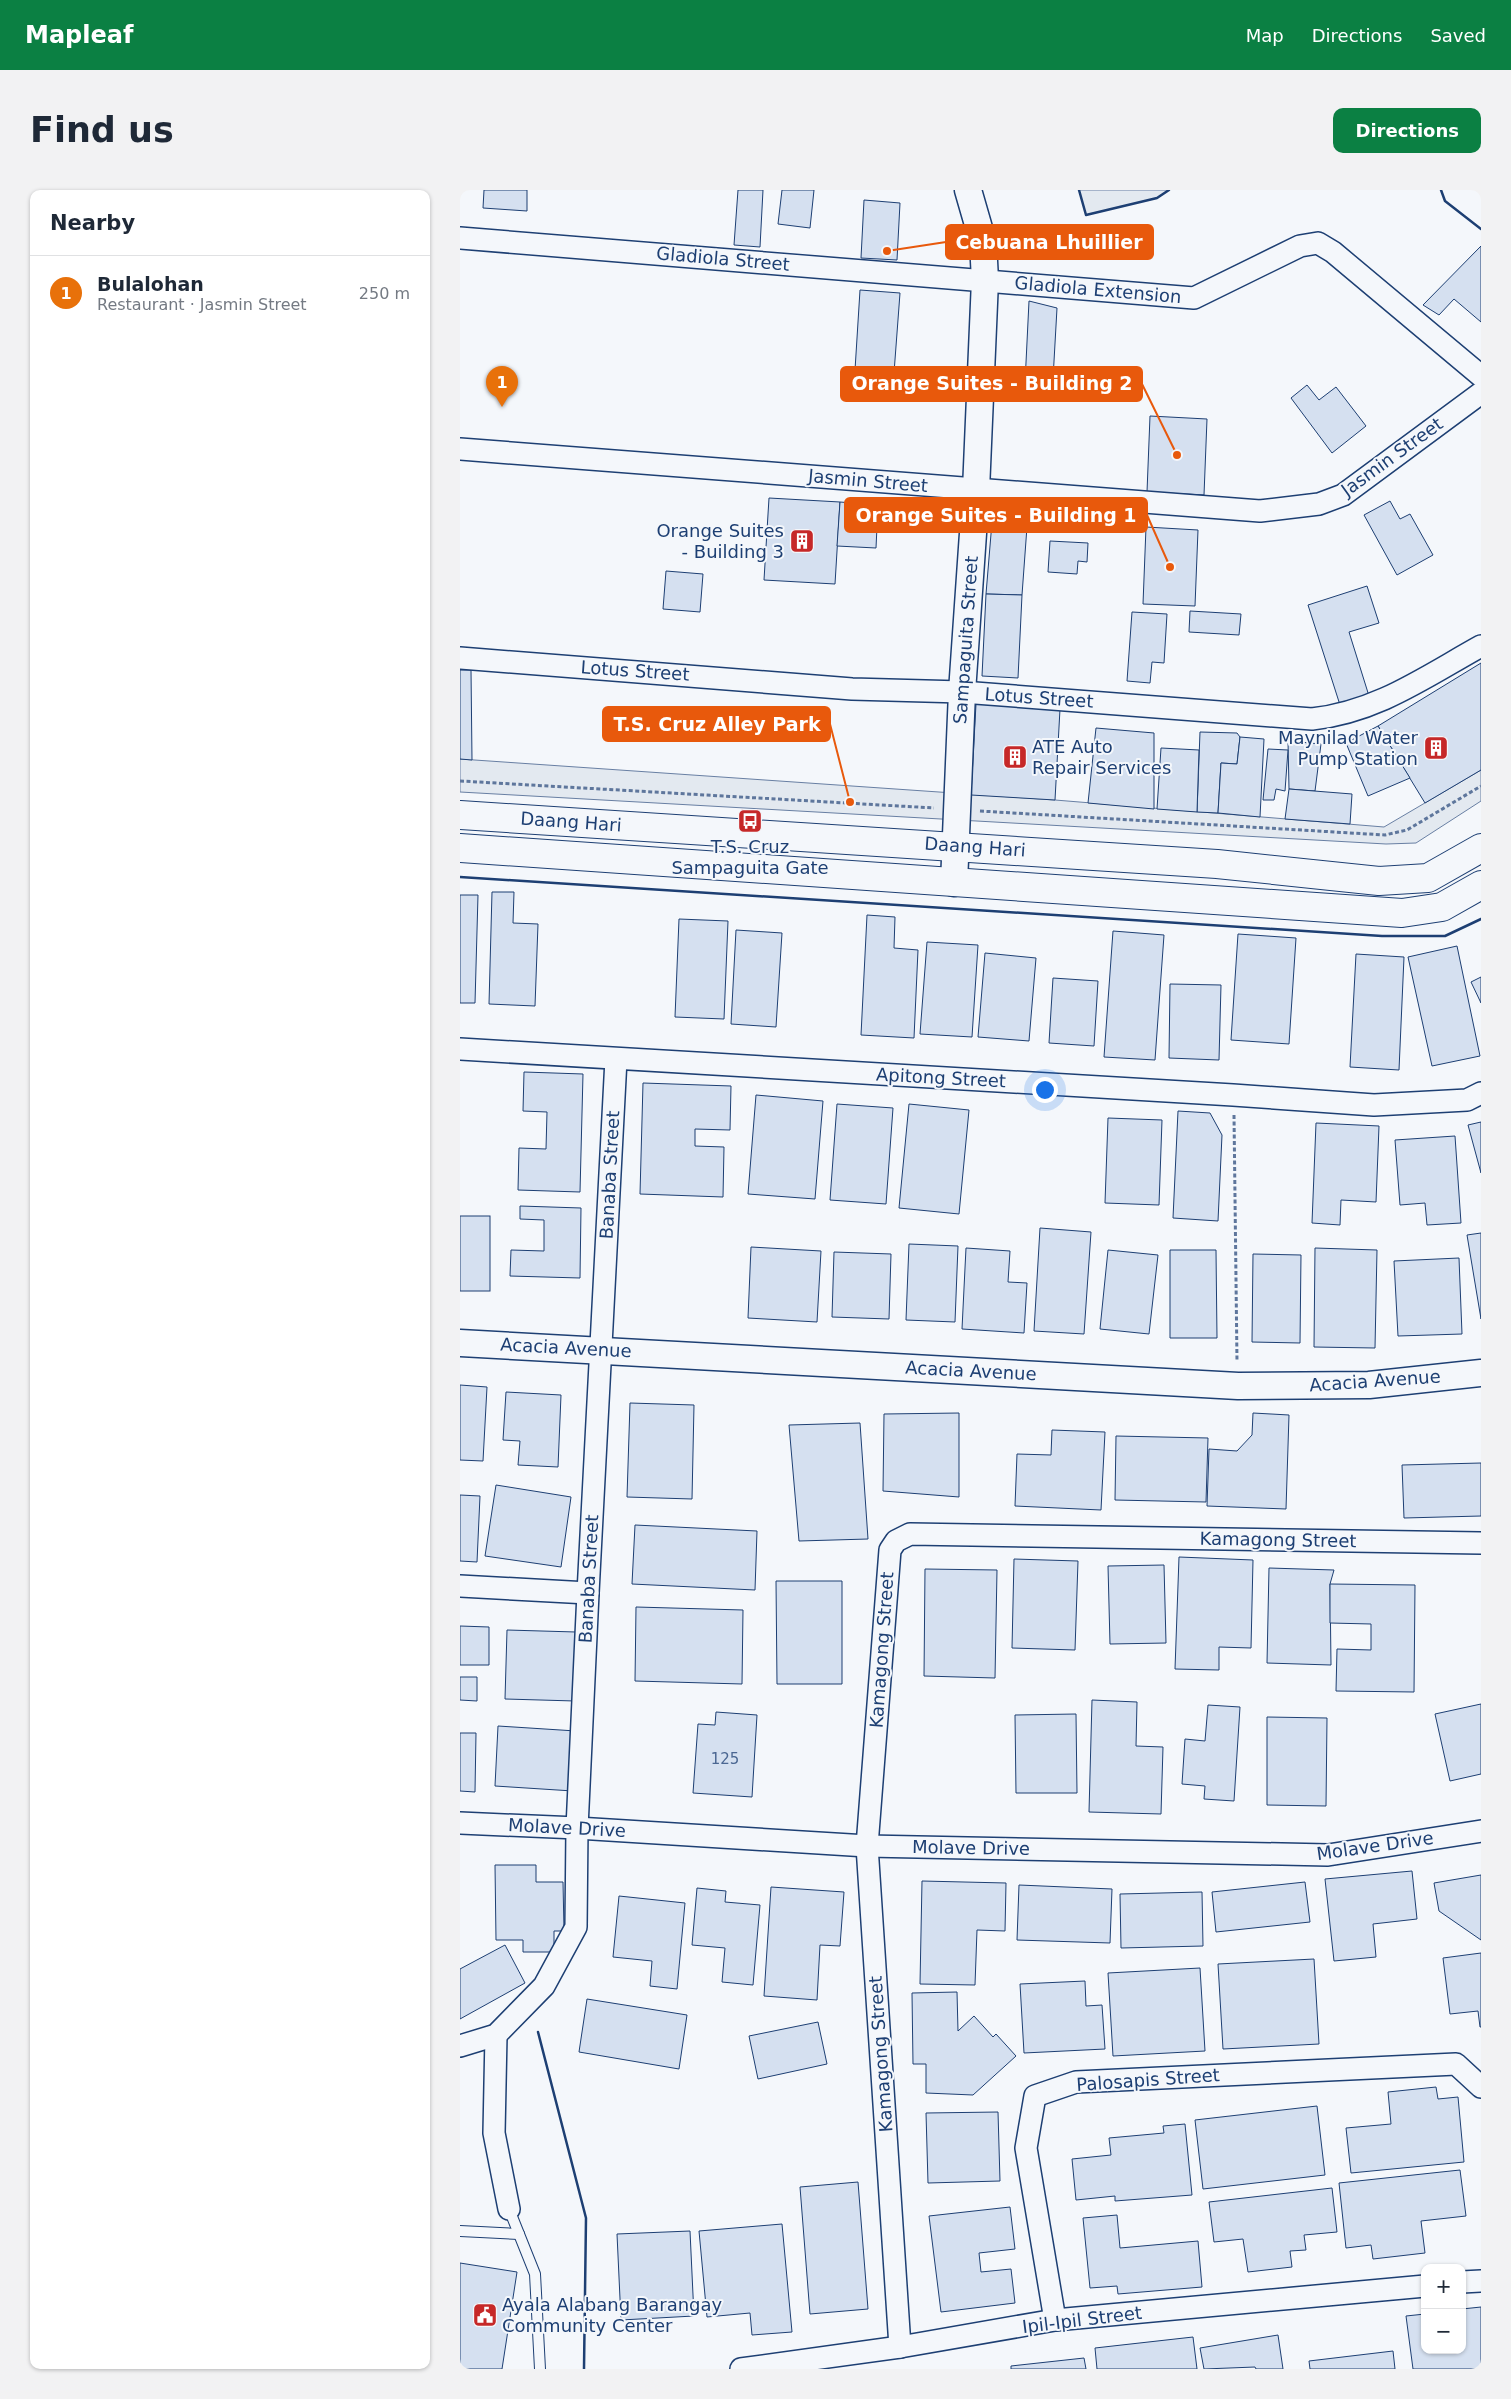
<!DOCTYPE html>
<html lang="en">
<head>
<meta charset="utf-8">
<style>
	body { margin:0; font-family:"DejaVu Sans",sans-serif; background:#f2f2f3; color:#1f2937 }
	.controls { position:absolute; right:15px; bottom:15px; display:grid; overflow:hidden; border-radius:10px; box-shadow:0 1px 4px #0004 }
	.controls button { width:45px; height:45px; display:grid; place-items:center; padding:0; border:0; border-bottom:1px solid #e0e1e3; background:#fff; color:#1f2937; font:25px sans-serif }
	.you { position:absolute; left:584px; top:899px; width:18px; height:18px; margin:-12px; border:4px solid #fff; border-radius:50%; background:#1a73e8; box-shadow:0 0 0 8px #1a73e833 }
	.badge { display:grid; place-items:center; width:32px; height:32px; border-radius:50%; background:#0b8043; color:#fff; font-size:16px; font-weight:700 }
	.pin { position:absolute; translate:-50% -41px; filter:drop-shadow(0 1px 2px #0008) }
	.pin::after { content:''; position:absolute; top:26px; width:18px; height:15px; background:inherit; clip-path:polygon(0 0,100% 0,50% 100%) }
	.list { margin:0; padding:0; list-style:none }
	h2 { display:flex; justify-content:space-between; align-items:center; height:65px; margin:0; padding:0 20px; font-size:21px }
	h2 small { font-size:16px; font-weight:400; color:#747a83 }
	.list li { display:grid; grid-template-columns:32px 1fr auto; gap:15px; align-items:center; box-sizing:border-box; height:75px; padding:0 20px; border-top:1px solid #e0e1e3 }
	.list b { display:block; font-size:19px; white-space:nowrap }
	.list p { margin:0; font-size:16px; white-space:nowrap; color:#747a83 }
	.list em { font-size:16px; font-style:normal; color:#747a83 }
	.map { position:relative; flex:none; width:1021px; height:2179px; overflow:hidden; border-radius:10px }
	header { display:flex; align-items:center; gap:30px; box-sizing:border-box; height:70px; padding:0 25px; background:#0b8043; color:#fff }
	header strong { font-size:24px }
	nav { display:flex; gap:28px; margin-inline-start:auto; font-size:18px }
	.intro { display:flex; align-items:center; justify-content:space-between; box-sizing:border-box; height:120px; padding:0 30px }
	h1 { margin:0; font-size:35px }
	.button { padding:12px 22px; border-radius:10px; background:#0b8043; color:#fff; font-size:18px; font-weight:700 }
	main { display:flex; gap:30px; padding:0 30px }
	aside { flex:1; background:#fff; border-radius:10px; box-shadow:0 1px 4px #0004 }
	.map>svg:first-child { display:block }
	.green { fill:#e3e9f0; stroke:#687fa3 }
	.building { fill:#d5e0f0; stroke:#1d3f73 }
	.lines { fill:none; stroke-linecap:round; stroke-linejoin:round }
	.service-casing { stroke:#1d3f73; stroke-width:12 }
	.minor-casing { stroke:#1d3f73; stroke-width:24 }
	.tertiary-casing { stroke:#1d3f73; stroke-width:29 }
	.primary-casing { stroke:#1d3f73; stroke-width:30 }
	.path { stroke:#5e769c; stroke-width:3; stroke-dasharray:4 2.5; stroke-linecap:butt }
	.service { stroke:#f4f7fb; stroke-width:10 }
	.minor { stroke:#f4f7fb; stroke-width:21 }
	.tertiary { stroke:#f4f7fb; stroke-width:26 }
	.primary { stroke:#f4f7fb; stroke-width:28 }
	.wall { stroke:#1d3f73; stroke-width:2.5 }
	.labels { text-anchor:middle; stroke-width:4; stroke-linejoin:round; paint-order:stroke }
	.number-label { font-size:15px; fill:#4b6792 }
	.street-label { font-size:18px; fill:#1d3f73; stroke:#f4f7fb }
	.poi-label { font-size:18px; fill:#1d3f73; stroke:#f4f7fb; text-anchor:end }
	.leader { fill:none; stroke:#e8590c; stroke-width:2 }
	.callout-dot { fill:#e8590c; stroke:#f4f7fb; stroke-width:2 }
	.callout { fill:#e8590c; stroke:#e8590c; stroke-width:2 }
	.callout-label { font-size:19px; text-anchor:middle; font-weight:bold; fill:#fff }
</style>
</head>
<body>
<header>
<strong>Mapleaf</strong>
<nav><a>Map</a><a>Directions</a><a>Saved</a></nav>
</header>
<div class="intro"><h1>Find us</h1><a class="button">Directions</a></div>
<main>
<aside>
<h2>Nearby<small></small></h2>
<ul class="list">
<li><span class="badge" style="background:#e8710a">1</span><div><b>Bulalohan</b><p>Restaurant · Jasmin Street</p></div><em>250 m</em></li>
</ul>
</aside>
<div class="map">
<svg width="1021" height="2179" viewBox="0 0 1021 2179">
	<rect width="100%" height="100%" fill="#f4f7fb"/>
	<!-- green -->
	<g class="green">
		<path d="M619,0H709L697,8L626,25Z"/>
		<path d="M0,569L595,610L924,637L1021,580V611L956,653L926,654L0,602Z"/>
	</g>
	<!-- building -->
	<g class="building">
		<path d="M24,0H67V21L23,18Z"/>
		<path d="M278,0H303L300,57L274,55Z"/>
		<path d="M322,0H354L350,38L318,34Z"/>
		<path d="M404,10L440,13L437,70L401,68Z"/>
		<path d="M1021,56V132L994,109L979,125L963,115Z"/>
		<path d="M400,100L440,103L434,183L395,180Z"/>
		<path d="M569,111L597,118L593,189L565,193Z"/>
		<path d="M847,195L859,210L876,197L906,236L872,263L831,208Z"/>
		<path d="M690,226L747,229L744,305L687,302Z"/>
		<path d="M309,308L380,312L375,394L304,390Z"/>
		<path d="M930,311L940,329L950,324L973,365L937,385L904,325Z"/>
		<path d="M380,312L418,315L416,358L377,356Z"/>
		<path d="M533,320L568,323L562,405L526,404Z"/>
		<path d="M686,337L738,340L735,416L683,414Z"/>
		<path d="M590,351L628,353L627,372L618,371L617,384L588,382Z"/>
		<path d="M206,381L243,384L240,422L203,419Z"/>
		<path d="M907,396L919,433L889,442L909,506L880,515L848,415Z"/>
		<path d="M526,404L562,405L558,488L522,486Z"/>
		<path d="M730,421L781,424L779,445L729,442Z"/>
		<path d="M672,422L707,424L704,473L692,472L690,493L667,491Z"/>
		<path d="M1021,473V580L965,613L918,536Z"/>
		<path d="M0,480H11L12,570L0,569Z"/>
		<path d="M516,514L600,519L595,610L511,605Z"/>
		<path d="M918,536L950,588L908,606L886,553Z"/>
		<path d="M636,538L694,543V619L628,613Z"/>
		<path d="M740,542L777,543L780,547L777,574L761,573L758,623L737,622Z"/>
		<path d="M780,547L804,549L800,627L758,623L761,573L777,574Z"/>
		<path d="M828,551L861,554L855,601L829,599Z"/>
		<path d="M701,558L739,560L737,622L697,619Z"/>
		<path d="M808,559L828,560L825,601L816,599L814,610H803Z"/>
		<path d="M829,599L892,604L890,634L825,629Z"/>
		<path d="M32,702H54L53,733L78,734L75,816L29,814Z"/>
		<path d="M0,705H18L15,813H0Z"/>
		<path d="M407,725L435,727L434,758L458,760L454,848L401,845Z"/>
		<path d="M219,729L268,731L264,829L215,827Z"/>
		<path d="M276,740L322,743L316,837L271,834Z"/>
		<path d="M653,741L704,745L695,870L644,867Z"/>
		<path d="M778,744L836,748L829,854L771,850Z"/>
		<path d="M467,752L518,755L512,847L460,844Z"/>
		<path d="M997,756L1020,866L972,876L948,767Z"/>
		<path d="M525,763L576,768L569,851L518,847Z"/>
		<path d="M896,764L944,767L939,880L890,877Z"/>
		<path d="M1021,787V813L1011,792Z"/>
		<path d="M593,788L638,791L634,856L589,853Z"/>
		<path d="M710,794L761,795L759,870L709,868Z"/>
		<path d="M64,882L123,884L120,1002L58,1000L59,958L86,959L87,922L63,921Z"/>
		<path d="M183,893L271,896L270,940L235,939V956L264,957L263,1007L180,1004Z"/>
		<path d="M296,905L363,911L355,1009L288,1004Z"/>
		<path d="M377,914L433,918L426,1014L370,1010Z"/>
		<path d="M449,914L509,920L499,1024L439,1018Z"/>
		<path d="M718,921L750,923L762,945L758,1031L713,1028Z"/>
		<path d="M648,928L702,930L699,1015L645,1013Z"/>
		<path d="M1021,932V983L1008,935Z"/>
		<path d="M856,933L919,936L916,1012L881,1010L880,1035L852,1033Z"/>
		<path d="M995,946L1001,1033L967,1035L965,1013L940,1015L935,950Z"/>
		<path d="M60,1016L121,1018L120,1088L50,1086L51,1060L84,1061V1030L60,1029Z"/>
		<rect x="0" y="1026" width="30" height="75"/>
		<path d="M580,1038L631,1042L624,1144L574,1141Z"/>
		<path d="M1021,1043V1129L1007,1045Z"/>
		<path d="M449,1054L498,1056L495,1132L446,1130Z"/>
		<path d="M291,1057L361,1061L357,1132L288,1128Z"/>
		<path d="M506,1058L550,1061L548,1092L567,1093L564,1143L502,1139Z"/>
		<path d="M855,1058L917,1060L915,1158L854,1157Z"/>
		<path d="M648,1060L698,1065L689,1144L640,1139Z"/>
		<path d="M710,1060H756L757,1148H710Z"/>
		<path d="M374,1062L431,1064L429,1129L372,1127Z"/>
		<path d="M793,1064L841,1065L840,1153L792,1152Z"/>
		<path d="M999,1068L1002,1144L938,1146L934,1071Z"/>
		<path d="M0,1195L27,1197L23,1271L0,1270Z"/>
		<path d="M46,1202L101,1205L98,1277L58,1275L60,1251L43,1250Z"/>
		<path d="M170,1213L234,1215L232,1309L167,1307Z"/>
		<path d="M499,1223V1307L423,1301L424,1224Z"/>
		<path d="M793,1223L829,1225L826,1319L747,1316L749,1259L777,1261L792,1245Z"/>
		<path d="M400,1233L408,1349L339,1351L329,1235Z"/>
		<path d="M592,1240L645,1242L641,1320L555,1316L557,1264L591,1265Z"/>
		<path d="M656,1246L748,1248L746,1312L655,1310Z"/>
		<path d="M1021,1273V1326L944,1328L942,1275Z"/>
		<path d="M36,1295L111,1307L101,1377L25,1366Z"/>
		<path d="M0,1305L20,1306L17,1372L0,1371Z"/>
		<path d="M175,1335L297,1341L295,1400L172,1394Z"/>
		<path d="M719,1367L793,1370L791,1458L759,1457V1480L715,1479Z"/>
		<path d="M554,1369L618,1371L615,1460L552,1458Z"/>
		<path d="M704,1375L706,1453L650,1454L648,1376Z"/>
		<path d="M809,1378L874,1380L870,1394L871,1475L807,1473Z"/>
		<path d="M465,1379L537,1380L535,1488L464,1486Z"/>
		<path d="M316,1391H382V1494H317Z"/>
		<path d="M870,1394L955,1395L954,1502L876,1501L877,1459L911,1460V1434L870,1433Z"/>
		<path d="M176,1417L283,1420L282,1494L175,1491Z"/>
		<path d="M0,1436L29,1437V1475H0Z"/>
		<path d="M47,1440L116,1442L115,1511L45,1509Z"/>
		<path d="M0,1487H17V1511L0,1510Z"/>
		<path d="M632,1510L677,1512L676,1556L703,1557L701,1624L629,1622Z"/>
		<path d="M1021,1514V1584L990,1591L975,1524Z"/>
		<path d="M748,1515L780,1517L774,1611L744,1609L745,1596L722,1594L725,1549L745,1551Z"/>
		<path d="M256,1522L297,1525L292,1607L233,1603L238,1534L255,1535Z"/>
		<path d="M616,1524L617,1603H556L555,1525Z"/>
		<path d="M807,1527L867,1528L866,1616L807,1615Z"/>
		<path d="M38,1536L116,1541L113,1601L35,1596Z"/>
		<path d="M0,1543H16L15,1602L0,1601Z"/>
		<path d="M35,1675H76V1692H103L104,1741H94V1762H63V1750H36Z"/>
		<path d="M952,1681L957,1729L913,1734L916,1767L874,1771L865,1689Z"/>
		<path d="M1021,1685V1750L979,1721L974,1693Z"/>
		<path d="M462,1691L546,1693L545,1741L517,1740L515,1795L460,1794Z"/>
		<path d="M845,1692L850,1732L756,1742L752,1702Z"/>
		<path d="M559,1695L652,1699L650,1753L557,1750Z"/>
		<path d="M311,1697L384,1702L380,1756L360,1755L357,1810L304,1806Z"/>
		<path d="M237,1698L266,1701L265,1712L300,1715L293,1795L262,1792L265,1758L232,1755Z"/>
		<path d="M742,1702L743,1756L661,1758L660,1704Z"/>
		<path d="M159,1706L225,1713L217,1799L190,1796L192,1771L153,1767Z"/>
		<path d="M45,1755L65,1793L0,1829V1779Z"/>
		<path d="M1021,1763V1837H1020L1018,1821L990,1824L983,1768Z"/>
		<path d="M854,1769L859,1854L763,1859L758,1774Z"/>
		<path d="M740,1778L745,1861L653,1866L648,1783Z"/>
		<path d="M625,1791L626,1816L642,1815L645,1859L564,1863L560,1794Z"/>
		<path d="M497,1802L498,1841L514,1826L533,1847L536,1844L556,1866L513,1905L466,1903V1874H453L452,1803Z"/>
		<path d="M127,1809L227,1825L219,1879L119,1862Z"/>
		<path d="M358,1832L367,1874L298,1889L289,1846Z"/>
		<path d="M976,1897L978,1909L998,1907L1004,1972L891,1983L886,1938L931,1934L928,1902Z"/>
		<path d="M857,1916L865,1985L743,1999L735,1930Z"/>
		<path d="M538,1922L540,1991L468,1993L466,1923Z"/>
		<path d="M725,1934L732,2005L655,2011V2006L616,2010L612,1969L651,1965L649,1948L704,1943L703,1936Z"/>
		<path d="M1000,1980L1006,2026L961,2031L965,2063L913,2069L911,2055L886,2058L879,1993Z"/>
		<path d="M398,1992L408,2119L350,2124L340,1997Z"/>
		<path d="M872,1998L877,2042L844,2045L846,2060L830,2061L832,2077L788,2082L783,2049L754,2052L749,2012Z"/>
		<path d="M550,2017L555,2059L519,2063L521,2082L551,2079L555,2113L481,2122L469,2026Z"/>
		<path d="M657,2025L660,2058L738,2051L742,2097L658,2104L657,2096L630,2098L623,2028Z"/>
		<path d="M322,2034L332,2142L292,2145L290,2123L247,2127L239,2041Z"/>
		<path d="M230,2041L234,2126L161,2130L157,2044Z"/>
		<path d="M0,2073L57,2082L42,2179H0Z"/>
		<path d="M1021,2117V2179H953L946,2126L965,2124V2160H1002V2119Z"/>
		<path d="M818,2145L823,2179H796L795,2177L744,2179L740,2158Z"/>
		<path d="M733,2147L737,2179H637L635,2158Z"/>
		<path d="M933,2161L935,2179H850L849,2171Z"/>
		<path d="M624,2168L626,2179H551V2176Z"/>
	</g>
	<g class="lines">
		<defs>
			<g id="service">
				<path d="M49,2019L75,2084L80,2179"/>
				<path d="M0,2041L59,2044"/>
			</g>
			<g id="minor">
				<path d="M0,48L734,108L840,56L858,53L873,62L1021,186"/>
				<path d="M0,259L800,321L859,314L883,305L1021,203"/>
				<path d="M0,468L392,499L502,502L852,529C917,522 965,487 1021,456"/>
				<path d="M0,859L773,905L914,915L1007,910L1021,903"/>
				<path d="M0,1396L128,1403"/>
				<path d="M0,1633L117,1638L407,1656L868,1665L1021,1641"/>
				<path d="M36,1845L34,1943L49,2019"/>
				<path d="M0,1856L36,1845L84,1796L116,1737L117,1638L128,1403L156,869"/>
				<path d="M1002,2092L1021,2091"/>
				<path d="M595,2130L566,1958L575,1906L616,1892L996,1874L1021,1897"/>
				<path d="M440,2157L407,1656L430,1360L436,1351L450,1344L1021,1353"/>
				<path d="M281,2179L440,2157L595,2130L965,2096"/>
			</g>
			<g id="tertiary">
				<path d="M494,693L502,502L516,300L525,90L523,52L508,0"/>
				<path d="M0,1153L778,1196L909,1195L1021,1183"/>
			</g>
			<g id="primary">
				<path d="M0,625L757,674L919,691L968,688L1021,658"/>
				<path d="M0,658L942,723L982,717L1021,695"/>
			</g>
		</defs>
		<!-- service casing -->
		<use href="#service" class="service-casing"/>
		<!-- minor casing -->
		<use href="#minor" class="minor-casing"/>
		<!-- tertiary casing -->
		<use href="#tertiary" class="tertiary-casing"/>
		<!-- primary casing -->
		<use href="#primary" class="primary-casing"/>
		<!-- path -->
		<g class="path">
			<path d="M0,591L474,618"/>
			<path d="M520,621L925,645L947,640L1021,596"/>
			<path d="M774,925L777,1172"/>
		</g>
		<!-- service -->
		<use href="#service" class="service"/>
		<!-- minor -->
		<use href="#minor" class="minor"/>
		<!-- tertiary -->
		<use href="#tertiary" class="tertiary"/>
		<!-- primary -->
		<use href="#primary" class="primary"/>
		<!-- wall -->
		<g class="wall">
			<path d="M619,0L626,25L697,8L709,0"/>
			<path d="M981,0L985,11L1021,39"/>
			<path d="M0,687L922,746H985L1021,729"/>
			<path d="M78,1842L126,2028L124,2179"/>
		</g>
	</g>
	<!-- icons -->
	<defs>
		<symbol id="building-square" viewBox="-11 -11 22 22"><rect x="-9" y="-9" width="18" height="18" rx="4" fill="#c62828" stroke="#f4f7fb"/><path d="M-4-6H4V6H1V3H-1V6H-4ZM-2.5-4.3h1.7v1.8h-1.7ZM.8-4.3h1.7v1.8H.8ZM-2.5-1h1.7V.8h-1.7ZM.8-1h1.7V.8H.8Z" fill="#fff"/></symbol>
		<symbol id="bus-square" viewBox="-11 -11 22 22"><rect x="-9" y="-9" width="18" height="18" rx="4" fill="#c62828" stroke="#f4f7fb"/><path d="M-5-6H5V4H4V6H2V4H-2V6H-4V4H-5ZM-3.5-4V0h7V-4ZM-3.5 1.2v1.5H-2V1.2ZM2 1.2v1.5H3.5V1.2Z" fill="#fff"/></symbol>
		<symbol id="civic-square" viewBox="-11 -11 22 22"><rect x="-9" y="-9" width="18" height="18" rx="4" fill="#c62828" stroke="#f4f7fb"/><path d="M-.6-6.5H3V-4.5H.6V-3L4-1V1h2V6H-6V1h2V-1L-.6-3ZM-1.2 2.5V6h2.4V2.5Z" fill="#fff"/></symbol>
	</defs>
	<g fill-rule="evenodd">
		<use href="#building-square" x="328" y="337" width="28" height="28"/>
		<use href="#building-square" x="962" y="544" width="28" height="28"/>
		<use href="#building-square" x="541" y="553" width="28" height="28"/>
		<use href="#bus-square" x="276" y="617" width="28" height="28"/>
		<use href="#civic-square" x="11" y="2111" width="28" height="28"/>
	</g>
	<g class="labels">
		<!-- number labels -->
		<g class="number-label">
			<text x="265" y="1574">125</text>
		</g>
		<!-- street labels -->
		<g class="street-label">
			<text transform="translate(263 69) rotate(5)" y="6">Gladiola Street</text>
			<text transform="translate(638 100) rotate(5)" y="6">Gladiola Extension</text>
			<text transform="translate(932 267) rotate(-36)" y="6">Jasmin Street</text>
			<text transform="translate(408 291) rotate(5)" y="6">Jasmin Street</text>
			<text transform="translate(506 450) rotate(-86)" y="6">Sampaguita Street</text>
			<text transform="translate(175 481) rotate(4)" y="6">Lotus Street</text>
			<text transform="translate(579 508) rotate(4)" y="6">Lotus Street</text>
			<text transform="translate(111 632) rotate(4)" y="6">Daang Hari</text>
			<text transform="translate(515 657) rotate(4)" y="6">Daang Hari</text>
			<text transform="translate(481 888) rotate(3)" y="6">Apitong Street</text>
			<text transform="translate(150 985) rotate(-87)" y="6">Banaba Street</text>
			<text transform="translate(106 1158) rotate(3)" y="6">Acacia Avenue</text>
			<text transform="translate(511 1181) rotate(3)" y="6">Acacia Avenue</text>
			<text transform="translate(915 1191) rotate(-4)" y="6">Acacia Avenue</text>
			<text transform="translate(818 1350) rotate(1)" y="6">Kamagong Street</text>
			<text transform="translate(129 1389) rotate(-87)" y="6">Banaba Street</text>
			<text transform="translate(422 1460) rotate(-86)" y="6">Kamagong Street</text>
			<text transform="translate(107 1638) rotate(3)" y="6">Molave Drive</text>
			<text transform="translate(915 1656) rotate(-8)" y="6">Molave Drive</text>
			<text transform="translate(511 1658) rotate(1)" y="6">Molave Drive</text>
			<text transform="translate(421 1864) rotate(-94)" y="6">Kamagong Street</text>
			<text transform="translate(688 1890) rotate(-4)" y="6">Palosapis Street</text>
			<text transform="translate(622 2130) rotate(-7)" y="6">Ipil-Ipil Street</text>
		</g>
		<!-- poi labels -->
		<g class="poi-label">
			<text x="324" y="347">Orange Suites<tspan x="324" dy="21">- Building 3</tspan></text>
			<text x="958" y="554">Maynilad Water<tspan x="958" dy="21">Pump Station</tspan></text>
			<text x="572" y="563" text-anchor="start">ATE Auto<tspan x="572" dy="21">Repair Services</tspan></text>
			<text x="290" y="663" text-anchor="middle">T.S. Cruz<tspan x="290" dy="21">Sampaguita Gate</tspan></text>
			<text x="42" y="2121" text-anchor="start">Ayala Alabang Barangay<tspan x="42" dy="21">Community Center</tspan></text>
		</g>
	</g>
	<!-- callouts -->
	<path class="leader" d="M427 61L486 52M717 265L682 194M710 377L687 325M390 612L370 534"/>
	<g class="callout-dot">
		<circle cx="427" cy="61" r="5"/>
		<circle cx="717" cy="265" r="5"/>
		<circle cx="710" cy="377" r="5"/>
		<circle cx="390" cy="612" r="5"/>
	</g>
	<g class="callout">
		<rect x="486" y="35" width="207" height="34" rx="5"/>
		<rect x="381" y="177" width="301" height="34" rx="5"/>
		<rect x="385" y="308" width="302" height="34" rx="5"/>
		<rect x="143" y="517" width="227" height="34" rx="5"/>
	</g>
	<g class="callout-label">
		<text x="589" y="59">Cebuana Lhuillier</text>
		<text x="532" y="200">Orange Suites - Building 2</text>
		<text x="536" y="332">Orange Suites - Building 1</text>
		<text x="257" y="541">T.S. Cruz Alley Park</text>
	</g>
</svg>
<div class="controls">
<button>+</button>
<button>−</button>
</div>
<div class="you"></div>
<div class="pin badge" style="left:42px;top:217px;background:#e8710a">1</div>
</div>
</main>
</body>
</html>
